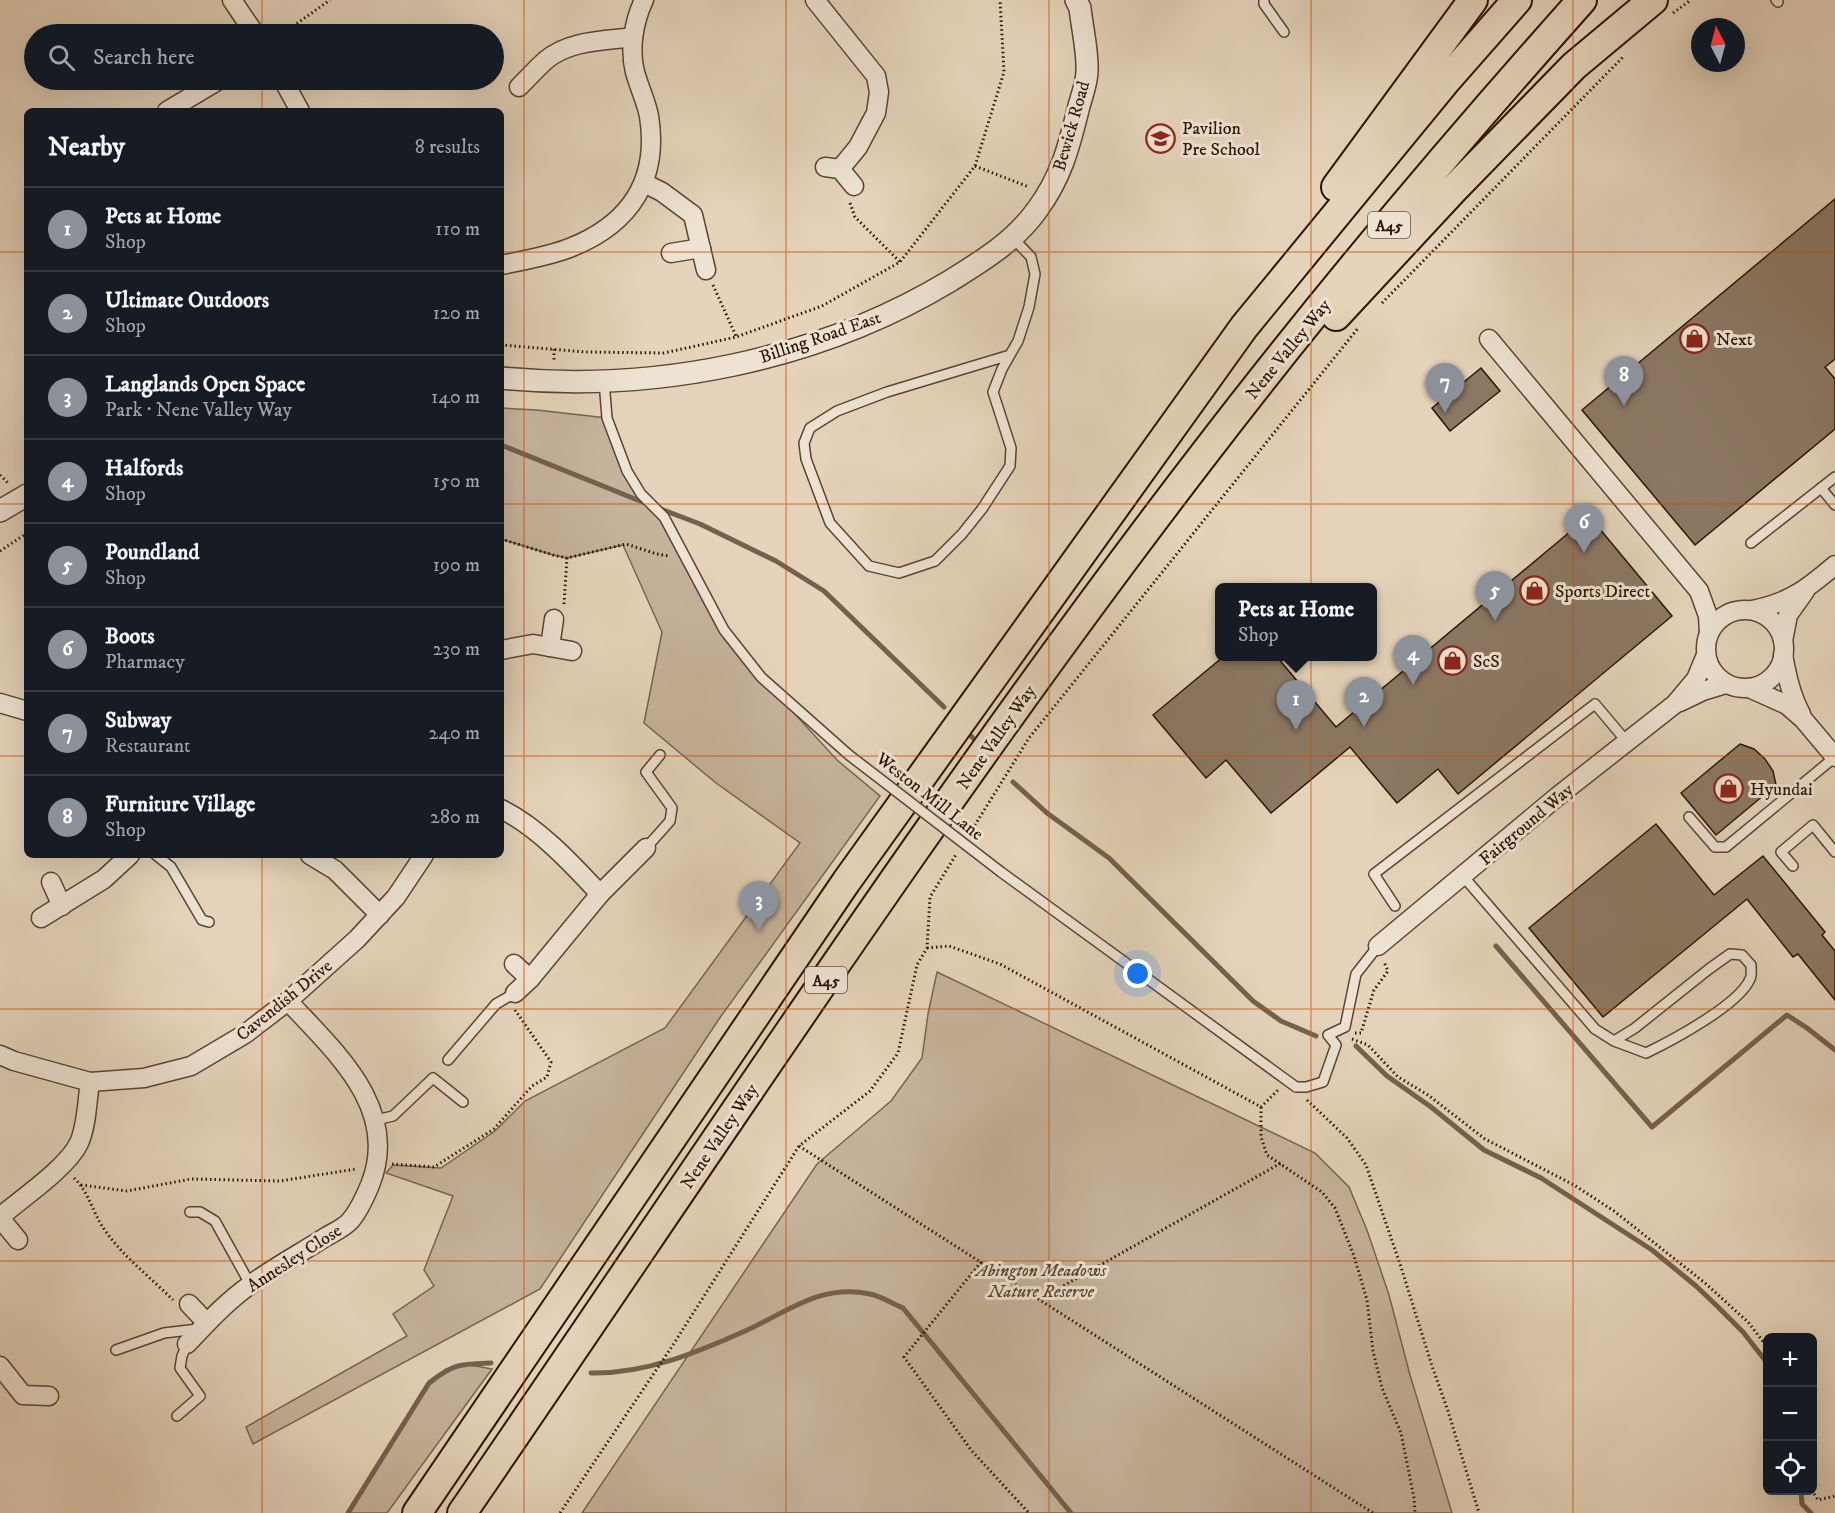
<!DOCTYPE html>
<html lang="en">
<head>
<meta charset="utf-8">
<style>
	body { margin:0; font-family:"IM FELL DW Pica",serif; background:#20242c; color:#f1f3f6 }
	.controls { position:absolute; right:18px; bottom:18px; display:grid; overflow:hidden; border-radius:9px; box-shadow:0 6px 24px #0002 }
	.controls button { width:54px; height:54px; display:grid; place-items:center; padding:0; border:0; border-bottom:2px solid #363941; background:#171b24; color:#f1f3f6; font:30px sans-serif }
	.compass { position:absolute; left:1691px; top:18px; width:54px; height:54px; border-radius:50%; background:#171b24; box-shadow:0 6px 24px #0002; rotate:354deg }
	.you { position:absolute; left:1138px; top:974px; width:21px; height:21px; margin:-15px; border:4px solid #fff; border-radius:50%; background:#1a73e8; box-shadow:0 0 0 9px #1a73e833 }
	.badge { display:grid; place-items:center; width:39px; height:39px; border-radius:50%; background:#8c9099; color:#fff; font-size:20px; font-weight:700 }
	.pin { position:absolute; translate:-50% -50px; filter:drop-shadow(0 2px 3px #0008) }
	.pin::after { content:''; position:absolute; top:32px; width:21px; height:18px; background:inherit; clip-path:polygon(0 0,100% 0,50% 100%) }
	.popup { position:absolute; left:1215px; top:583px; width:162px; height:78px; box-sizing:border-box; display:grid; place-content:center; border-radius:9px; background:#171b24; filter:drop-shadow(0 2px 4px #0005); font-size:20px; white-space:nowrap; color:#9ea1a6 }
	.popup b { font-size:22px; color:#f1f3f6 }
	.popup::after { content:''; position:absolute; left:50%; top:100%; margin-left:-12px; border:12px solid transparent; border-top-color:#171b24 }
	.list { margin:0; padding:0; list-style:none }
	h2 { display:flex; justify-content:space-between; align-items:center; height:78px; margin:0; padding:0 24px; font-size:26px }
	h2 small { font-size:20px; font-weight:400; color:#9ea1a6 }
	.list li { display:grid; grid-template-columns:39px 1fr auto; gap:18px; align-items:center; box-sizing:border-box; height:84px; padding:0 24px; border-top:2px solid #363941 }
	.list b { display:block; font-size:22px; white-space:nowrap }
	.list p { margin:0; font-size:20px; white-space:nowrap; color:#9ea1a6 }
	.list em { font-size:20px; font-style:normal; color:#9ea1a6 }
	.icon { flex:none; width:33px; height:33px; fill:none; stroke:currentColor; stroke-width:2; stroke-linecap:round; stroke-linejoin:round }
	.map { position:relative; flex:none; width:1835px; height:1513px; overflow:hidden }
	.search { position:absolute; background:#171b24; box-shadow:0 6px 24px #0002; left:24px; top:24px; width:480px; height:66px; display:flex; align-items:center; gap:15px; box-sizing:border-box; padding:0 21px; border-radius:33px; color:#9ea1a6; font-size:22px }
	.panel { position:absolute; background:#171b24; box-shadow:0 6px 24px #0002; left:24px; top:108px; width:480px; height:750px; border-radius:9px }
	.map>svg:first-child { display:block }
	.green { fill:#c6b39c; stroke:#796450; stroke-width:1.5 }
	.lines { fill:none; stroke-linecap:round; stroke-linejoin:round }
	.stream { stroke:#75604d; stroke-width:5 }
	.building { fill:#8c7864; stroke:#2c1405; stroke-width:1.5 }
	.service-casing { stroke:#5a4432; stroke-width:12 }
	.minor-casing { stroke:#5a4432; stroke-width:21 }
	.tertiary-casing { stroke:#5a4432; stroke-width:24 }
	.trunk-casing { stroke:#2c1405; stroke-width:32 }
	.path { stroke:#2c1405; stroke-width:3; stroke-dasharray:1.5 3; stroke-linecap:butt }
	.service { stroke:#eee3d3; stroke-width:9 }
	.minor { stroke:#eee3d3; stroke-width:18 }
	.tertiary { stroke:#eee3d3; stroke-width:21 }
	.trunk { stroke:#e5d4bb; stroke-width:28 }
	.service-bridge-casing { stroke:#5a4432; stroke-width:12; stroke-linecap:butt }
	.service-bridge { stroke:#eee3d3; stroke-width:9 }
	.grid { fill:none; stroke:#cc4f0b; stroke-width:1.5; stroke-opacity:0.55 }
	.labels { text-anchor:middle; stroke-width:6; stroke-linejoin:round; paint-order:stroke }
	.shield { fill:#eee3d3; stroke:#665243; stroke-width:1.5 }
	.shield-label { font-size:16px; font-weight:bold; fill:#2c1405 }
	.street-label { font-size:18px; fill:#2c1405; stroke:#eee3d3 }
	.poi-label { font-size:18px; fill:#2c1405; stroke:#eee3d3; text-anchor:start }
	.park-label { font-size:18px; font-style:italic; fill:#5a4432; stroke:#eee3d3 }
</style>
</head>
<body>
<div class="map">
<svg width="1835" height="1513" viewBox="0 0 1835 1513">
	<rect width="100%" height="100%" fill="#e5d4bb"/>
	<filter id="stains"><feTurbulence type="fractalNoise" baseFrequency=".00333" numOctaves="4"/><feColorMatrix values="0 0 0 0 .2 0 0 0 0 .09 0 0 0 0 .02 0 0 0 .5 -.17"/></filter>
	<radialGradient id="worn" r=".72"><stop offset=".6" stop-color="#630" stop-opacity="0"/><stop offset="1" stop-color="#630" stop-opacity=".3"/></radialGradient>
	<!-- green -->
	<g class="green">
		<path d="M501,408L537,410L607,418L627,471L664,517L724,630L761,677L837,760L880,796L719,1019L540,1289L253,1444L246,1427L407,1336L393,1314L434,1286L424,1270L453,1196L386,1173L393,1165L441,1168L495,1131L525,1101L665,1028L800,843L716,783L644,723L662,632L623,545L567,558L553,555L501,539Z"/>
		<path d="M937,972L1315,1153L1349,1187L1367,1230L1389,1295L1410,1375L1452,1513H582L817,1164L891,1101L922,1058L928,1014Z"/>
		<path d="M465,1364L492,1369L387,1513H348L429,1383L446,1369Z"/>
	</g>
	<g class="lines">
		<!-- stream -->
		<g class="stream">
			<path d="M501,445L650,505"/>
			<path d="M658,508L700,524L776,561L824,591L944,707"/>
			<path d="M968,733L976,741"/>
			<path d="M1013,782L1047,813L1109,858L1253,1001L1281,1021L1316,1036"/>
			<path d="M1496,946L1652,1127L1787,1015L1807,1028L1835,1050"/>
			<path d="M1356,1046L1387,1076L1431,1107L1484,1150L1541,1178L1652,1250L1696,1286L1716,1305L1743,1332L1768,1364"/>
			<path d="M591,1373C645,1374 696,1353 745,1331C786,1313 820,1283 870,1294C881,1296 893,1304 903,1308L1071,1513"/>
			<path d="M1801,1490L1802,1504L1811,1513"/>
			<path d="M348,1513L429,1383C454,1363 461,1364 491,1363"/>
		</g>
	</g>
	<!-- building -->
	<g class="building">
		<path d="M1835,199V359L1825,367L1835,379V429L1695,545L1582,410Z"/>
		<path d="M1481,368L1500,391L1450,431L1432,408Z"/>
		<path d="M1589,516L1672,616L1458,794L1438,769L1397,803L1350,747L1271,813L1226,760L1206,778L1153,715L1223,657H1277L1336,727Z"/>
		<path d="M1740,744L1754,749L1765,759L1773,771L1776,785L1716,835L1681,793Z"/>
		<path d="M1656,824L1714,895L1763,856L1825,932L1822,935L1835,951V1000L1798,954L1793,957L1747,899L1603,1017L1529,928Z"/>
	</g>
	<g class="lines">
		<defs>
			<g id="service">
				<path d="M1264,0V4L1284,32"/>
				<path d="M1776,0L1778,2"/>
				<path d="M1010,355L887,392L837,411L810,428L804,443L806,459L830,523L869,566L899,573L935,561L962,534L982,509L1010,466L1011,448L993,392L1002,369L1018,341L1029,307L1035,274L1031,257L1013,238"/>
				<path d="M604,381L607,418L627,471L641,494L664,517L724,630L761,677L849,755"/>
				<path d="M1821,488L1835,505"/>
				<path d="M1751,543L1835,477"/>
				<path d="M1689,817L1715,847H1726L1835,757"/>
				<path d="M646,848L670,821L672,808L646,772L660,755"/>
				<path d="M156,855L171,867L202,920L209,922"/>
				<path d="M1793,866L1781,852L1813,825L1835,852"/>
				<path d="M1001,872L1296,1087H1306L1323,1082L1336,1045L1328,1035L1345,1027L1356,974L1378,946"/>
				<path d="M1463,876L1595,1029L1614,1041L1646,1053C1671,1041 1739,1005 1750,979C1752,976 1751,970 1751,965L1742,955L1730,954L1709,969L1635,1028L1614,1041"/>
				<path d="M1395,906L1374,874L1595,704L1627,742"/>
				<path d="M448,1060L496,1004L515,993"/>
				<path d="M376,1120L393,1116L433,1078L463,1102"/>
				<path d="M190,1212H200L215,1221L250,1284"/>
				<path d="M116,1350L164,1333L198,1329"/>
				<path d="M177,1416L200,1396L180,1368L182,1356L187,1344"/>
			</g>
			<g id="minor">
				<path d="M232,0L255,34"/>
				<path d="M815,0L876,76L879,92L876,113L858,147L840,169"/>
				<path d="M283,80L300,111"/>
				<path d="M519,87C528,78 537,68 546,60C570,40 604,41 633,37"/>
				<path d="M167,111L219,80"/>
				<path d="M825,167L840,169L854,186"/>
				<path d="M644,183L662,192L693,215L706,270"/>
				<path d="M671,253L701,248"/>
				<path d="M501,265C522,261 553,255 572,247C631,223 659,179 649,116C646,101 639,87 635,72C629,49 634,21 644,0"/>
				<path d="M1489,339L1699,591L1708,616L1709,633"/>
				<path d="M1752,610C1789,603 1807,589 1835,565"/>
				<circle cx="1745" cy="649" r="39"/>
				<path d="M1783,641L1788,615L1805,591"/>
				<path d="M550,647L554,619"/>
				<path d="M501,650L533,644L572,651"/>
				<path d="M1783,655C1787,676 1791,695 1801,714"/>
				<path d="M1749,688L1787,705L1803,719L1835,757"/>
				<path d="M1680,702L1703,691L1726,684"/>
				<path d="M0,703L27,711"/>
				<path d="M501,809C538,827 572,864 600,894L646,848"/>
				<path d="M310,855L335,870L380,915"/>
				<path d="M51,882L62,906"/>
				<path d="M41,918L104,879L130,855"/>
				<path d="M1378,946L1558,796L1675,704L1696,679L1706,655"/>
				<path d="M514,964L530,979"/>
				<path d="M515,993L530,979L600,894"/>
				<path d="M0,1055L14,1061L90,1082L144,1078L191,1066L245,1034L288,1001L357,939L396,897L424,855"/>
				<path d="M0,1217C22,1198 67,1168 79,1143C87,1125 87,1101 90,1082"/>
				<path d="M0,1218L18,1240"/>
				<path d="M189,1304L207,1323"/>
				<path d="M187,1344C207,1323 226,1302 250,1285C273,1268 299,1254 324,1238C332,1233 344,1228 350,1221C359,1211 365,1197 370,1185C401,1109 335,1052 288,1001"/>
				<path d="M0,1366L23,1395L49,1396"/>
			</g>
			<g id="tertiary">
				<path d="M501,378C654,393 817,361 950,281C982,261 1014,242 1037,210C1062,176 1069,146 1079,106C1082,95 1087,82 1087,71C1088,52 1082,27 1080,8L1076,0"/>
				<path d="M0,511L27,495"/>
			</g>
			<g id="trunk">
				<path d="M1336,187L1473,0"/>
				<path d="M1336,316L1454,189L1574,66L1653,0"/>
				<path d="M417,1513L846,882L1244,327L1445,82L1517,0"/>
				<path d="M462,1513C705,1159 939,799 1201,458C1321,301 1450,148 1582,0"/>
			</g>
		</defs>
		<!-- service casing -->
		<use href="#service" class="service-casing"/>
		<!-- minor casing -->
		<use href="#minor" class="minor-casing"/>
		<!-- tertiary casing -->
		<use href="#tertiary" class="tertiary-casing"/>
		<!-- trunk casing -->
		<use href="#trunk" class="trunk-casing"/>
		<!-- path -->
		<g class="path">
			<path d="M1673,13L1691,0"/>
			<path d="M282,34L330,0"/>
			<path d="M975,166L1029,187"/>
			<path d="M850,203L855,217L900,262"/>
			<path d="M713,285L736,336"/>
			<path d="M1382,303L1623,57"/>
			<path d="M501,345L586,352L664,353L736,337L822,306L900,262L975,166L1004,72L1000,0"/>
			<path d="M554,349V362"/>
			<path d="M0,475L8,483"/>
			<path d="M501,539L553,555L567,558L626,544L657,554L669,556"/>
			<path d="M0,551L27,533"/>
			<path d="M564,604L567,558"/>
			<path d="M970,833L1029,738L1359,327"/>
			<path d="M927,948L949,946L1000,964L1261,1107L1279,1089"/>
			<path d="M1355,1033H1361L1374,990L1388,971L1384,962"/>
			<path d="M1352,1039L1368,1045L1398,1077L1428,1095L1485,1139L1574,1185L1614,1211L1705,1283L1748,1322L1768,1348"/>
			<path d="M1307,1100L1347,1138L1366,1165L1401,1267L1432,1366L1448,1411L1479,1513"/>
			<path d="M1261,1107V1137L1267,1155L1322,1192L1335,1208L1354,1256L1367,1300L1373,1351L1382,1388L1401,1433L1414,1498L1415,1513"/>
			<path d="M799,1146L1373,1513"/>
			<path d="M392,1164L434,1167L494,1129L532,1086L547,1077L551,1062L515,1010"/>
			<path d="M74,1178C88,1191 92,1210 102,1226C120,1254 149,1276 173,1300"/>
			<path d="M81,1185L127,1191L191,1179L280,1181L356,1169"/>
			<path d="M981,1262L904,1357L971,1450L1029,1513"/>
			<path d="M1040,1299L1281,1163"/>
			<path d="M1812,1457L1815,1464L1812,1474"/>
			<path d="M1812,1490L1818,1500L1835,1496"/>
			<path d="M560,1513L673,1345L799,1146L870,1091L898,1053L917,965L927,948L930,897L957,853"/>
		</g>
		<!-- service -->
		<use href="#service" class="service"/>
		<!-- minor -->
		<use href="#minor" class="minor"/>
		<!-- tertiary -->
		<use href="#tertiary" class="tertiary"/>
		<!-- trunk -->
		<use href="#trunk" class="trunk"/>
		<defs>
			<path id="service-bridge" d="M849,755L1001,872"/>
		</defs>
		<!-- service-bridge casing -->
		<use href="#service-bridge" class="service-bridge-casing"/>
		<!-- service-bridge -->
		<use href="#service-bridge" class="service-bridge"/>
	</g>
	<!-- grid -->
	<path class="grid" d="M262,0V34M524,0V1513M786,0V1513M1049,0V1513M1311,0V1513M1573,0V1513M262,80V111M0,252H27M501,252H1835M0,504H27M501,504H1835M0,756H27M501,756H1835M262,855V1513M0,1009H1835M0,1261H1835"/>
	<!-- icons -->
	<defs>
		<symbol id="school-ring" viewBox="-11 -11 22 22"><circle r="9.5" fill="#eee3d3" stroke="#8f2418" stroke-width="1.5"/><path d="M0-5L7-2L0 1L-7-2ZM-4 1L0 2.5L4 1V4Q0 6-4 4Z" fill="#8f2418"/></symbol>
		<symbol id="shop-ring" viewBox="-11 -11 22 22"><circle r="9.5" fill="#eee3d3" stroke="#8f2418" stroke-width="1.5"/><path d="M-5-2.5h2.3a2.7 3.5 0 0 1 5.4 0H5L5.5 6h-11ZM-1.5-2.5h3a1.5 2.3 0 0 0-3 0Z" fill="#8f2418"/></symbol>
	</defs>
	<g fill-rule="evenodd">
		<use href="#school-ring" x="1144" y="122" width="33" height="33"/>
		<use href="#shop-ring" x="1678" y="322" width="33" height="33"/>
		<use href="#shop-ring" x="1518" y="574" width="33" height="33"/>
		<use href="#shop-ring" x="1436" y="644" width="33" height="33"/>
		<use href="#shop-ring" x="1712" y="772" width="33" height="33"/>
	</g>
	<g class="labels">
		<!-- shield labels -->
		<g class="shield">
			<rect x="1368" y="212" width="42" height="26" rx="4.5"/>
			<rect x="805" y="967" width="42" height="26" rx="4.5"/>
		</g>
		<g class="shield-label">
			<text x="1389" y="231">A45</text>
			<text x="826" y="986">A45</text>
		</g>
		<!-- street labels -->
		<g class="street-label">
			<text transform="translate(1071 126) rotate(-74)" y="6">Bewick Road</text>
			<text transform="translate(820 337) rotate(-19)" y="6">Billing Road East</text>
			<text transform="translate(1288 349) rotate(-51)" y="6">Nene Valley Way</text>
			<text transform="translate(996 737) rotate(-55)" y="6">Nene Valley Way</text>
			<text transform="translate(930 796) rotate(38)" y="6">Weston Mill Lane</text>
			<text transform="translate(1526 824) rotate(-40)" y="6">Fairground Way</text>
			<text transform="translate(284 1000) rotate(-39)" y="6">Cavendish Drive</text>
			<text transform="translate(719 1136) rotate(-56)" y="6">Nene Valley Way</text>
			<text transform="translate(294 1258) rotate(-33)" y="6">Annesley Close</text>
		</g>
		<!-- poi labels -->
		<g class="poi-label">
			<text x="1182" y="134">Pavilion<tspan x="1182" dy="21">Pre School</tspan></text>
			<text x="1716" y="345">Next</text>
			<text x="1555" y="597">Sports Direct</text>
			<text x="1473" y="667">ScS</text>
			<text x="1750" y="795">Hyundai</text>
		</g>
		<!-- park labels -->
		<g class="park-label">
			<text x="1041" y="1276">Abington Meadows<tspan x="1041" dy="21">Nature Reserve</tspan></text>
		</g>
	</g>
	<rect width="100%" height="100%" filter="url(#stains)"/>
	<rect width="100%" height="100%" fill="url(#worn)"/>
</svg>
<div class="controls">
<button>+</button>
<button>−</button>
<button><svg class="icon" aria-label="locate" viewBox="0 0 24 24"><circle cx="12" cy="12" r="6"/><path d="M12 2v4M12 18v4M2 12h4M18 12h4"/></svg></button>
</div>
<svg class="compass" viewBox="-18 -18 36 36"><path d="M0-13l5 13h-10z" fill="#e53935"/><path d="M0 13l5-13h-10z" fill="#9ea1a6"/></svg>
<div class="you"></div>
<div class="pin badge" style="left:1296px;top:730px">1</div>
<div class="popup"><b>Pets at Home</b>Shop</div>
<div class="pin badge" style="left:1364px;top:727px">2</div>
<div class="pin badge" style="left:759px;top:931px">3</div>
<div class="pin badge" style="left:1413px;top:685px">4</div>
<div class="pin badge" style="left:1495px;top:621px">5</div>
<div class="pin badge" style="left:1584px;top:553px">6</div>
<div class="pin badge" style="left:1445px;top:413px">7</div>
<div class="pin badge" style="left:1624px;top:406px">8</div>
<div class="search"><svg class="icon" aria-label="search" viewBox="0 0 24 24"><circle cx="10" cy="10" r="6"/><path d="M15 15l6 6"/></svg>Search here</div>
<section class="panel">
<h2>Nearby<small>8 results</small></h2>
<ul class="list">
<li><span class="badge">1</span><div><b>Pets at Home</b><p>Shop</p></div><em>110 m</em></li>
<li><span class="badge">2</span><div><b>Ultimate Outdoors</b><p>Shop</p></div><em>120 m</em></li>
<li><span class="badge">3</span><div><b>Langlands Open Space</b><p>Park · Nene Valley Way</p></div><em>140 m</em></li>
<li><span class="badge">4</span><div><b>Halfords</b><p>Shop</p></div><em>150 m</em></li>
<li><span class="badge">5</span><div><b>Poundland</b><p>Shop</p></div><em>190 m</em></li>
<li><span class="badge">6</span><div><b>Boots</b><p>Pharmacy</p></div><em>230 m</em></li>
<li><span class="badge">7</span><div><b>Subway</b><p>Restaurant</p></div><em>240 m</em></li>
<li><span class="badge">8</span><div><b>Furniture Village</b><p>Shop</p></div><em>280 m</em></li>
</ul>
</section>
</div>
</body>
</html>
